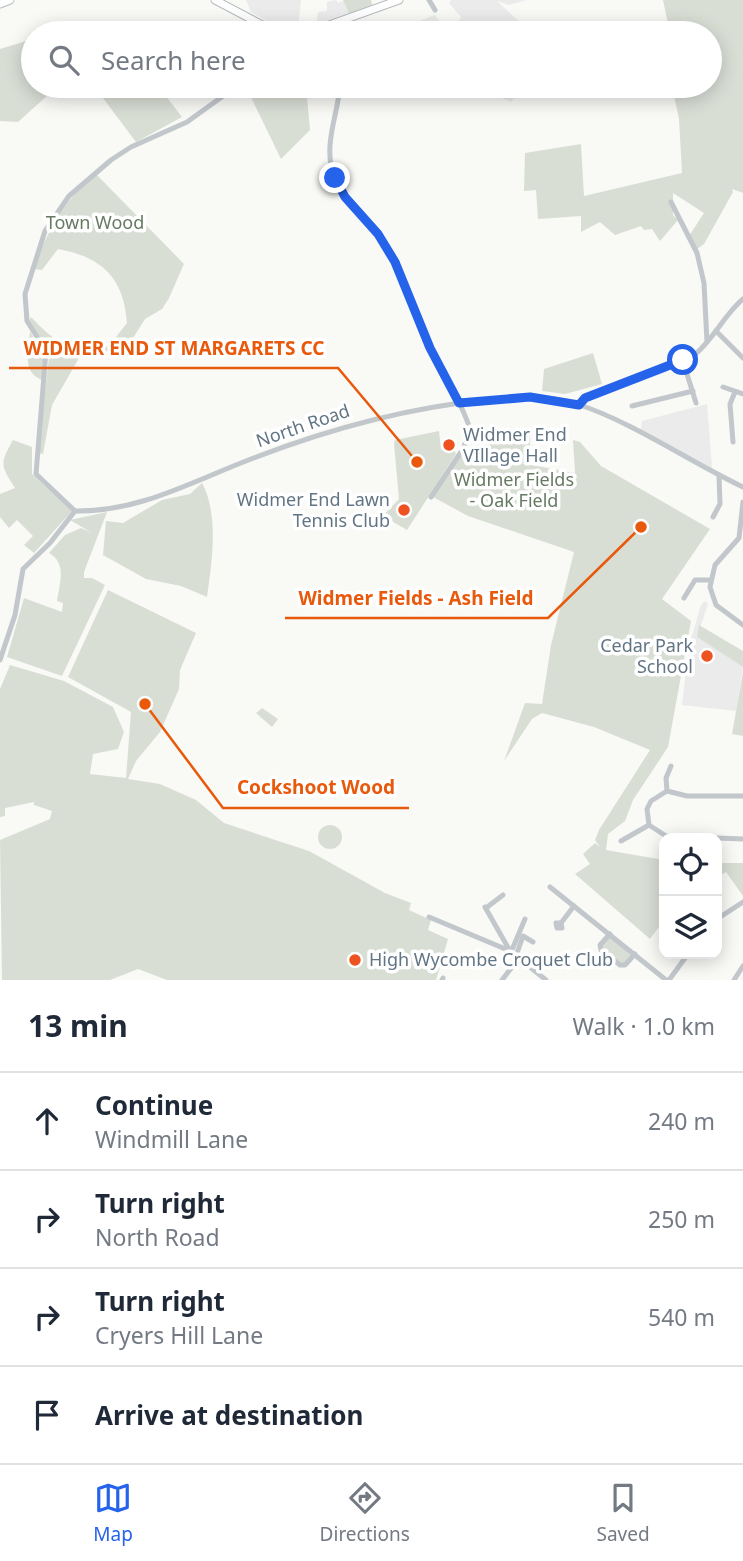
<!DOCTYPE html>
<html lang="en">
<head>
<meta charset="utf-8">
<style>
	body { margin:0; font-family:"Noto Sans",sans-serif; background:#f2f2f3; color:#1f2937 }
	.controls { position:absolute; right:21px; bottom:21px; display:grid; overflow:hidden; border-radius:14px; box-shadow:0 4px 18px #0003 }
	.controls button { width:63px; height:63px; display:grid; place-items:center; padding:0; border:0; border-bottom:2px solid #e0e1e3; background:#fff; color:#1f2937; font:35px sans-serif }
	.stop { position:absolute; width:21px; height:21px; margin:-16px; border:5px solid #2563eb; border-radius:50%; background:#fff }
	.stop.end { background:#2563eb; border-color:#fff; box-shadow:0 2px 7px #0008 }
	.list { margin:0; padding:0; list-style:none }
	h2 { display:flex; justify-content:space-between; align-items:center; height:91px; margin:0; padding:0 28px; font-size:30px }
	h2 small { font-size:23px; font-weight:400; color:#747a83 }
	.list li { display:grid; grid-template-columns:46px 1fr auto; gap:21px; align-items:center; box-sizing:border-box; height:98px; padding:0 28px; border-top:2px solid #e0e1e3 }
	.list b { display:block; font-size:26px; white-space:nowrap }
	.list p { margin:0; font-size:23px; white-space:nowrap; color:#747a83 }
	.list em { font-size:23px; font-style:normal; color:#747a83 }
	.icon { flex:none; width:38px; height:38px; fill:none; stroke:currentColor; stroke-width:2; stroke-linecap:round; stroke-linejoin:round }
	.map { position:relative; flex:none; width:743px; height:980px; overflow:hidden }
	.search { position:absolute; background:#fff; box-shadow:0 4px 18px #0003; left:21px; right:21px; top:21px; height:77px; display:flex; align-items:center; gap:18px; box-sizing:border-box; padding:0 24px; border-radius:38px; color:#747a83; font-size:26px }
	.sheet { height:483px; background:#fff }
	nav { display:flex; justify-content:space-around; align-items:center; box-sizing:border-box; height:98px; border-top:2px solid #e0e1e3; background:#fff; font-size:19px; color:#747a83 }
	nav a { display:grid; justify-items:center; gap:4px }
	nav .on { color:#2563eb }
	.map>svg:first-child { display:block }
	.built { fill:#eaebea }
	.green { fill:#d9ded5 }
	.lines { fill:none; stroke-linecap:round; stroke-linejoin:round }
	.major-casing { stroke:#b5bbbf; stroke-width:9 }
	.minor { stroke:#c2c7cb; stroke-width:5 }
	.major { stroke:#fff; stroke-width:7 }
	.route { stroke:#2563eb; stroke-width:9 }
	.poi-dot { fill:#ef5221; stroke:#fff; stroke-width:2.5 }
	.labels { text-anchor:middle; stroke-width:7; stroke-linejoin:round; paint-order:stroke }
	.park-label { font-size:18px; fill:#667a62; stroke:#fff }
	.street-label { font-size:18px; fill:#627584; stroke:#fff }
	.poi-label { font-size:18px; fill:#627584; stroke:#fff; text-anchor:start }
	.leader { fill:none; stroke:#e8590c; stroke-width:2.5 }
	.callout-dot { fill:#e8590c; stroke:#fff; stroke-width:2.5 }
	.callout-label { font-size:19px; text-anchor:middle; font-weight:bold; fill:#e8590c; stroke:#fff; stroke-width:7; stroke-linejoin:round; paint-order:stroke }
</style>
</head>
<body>
<div class="map">
<svg width="743" height="980" viewBox="0 0 743 980">
	<rect width="100%" height="100%" fill="#f9f9f6"/>
	<!-- built -->
	<g class="built">
		<path d="M246,0H301L298,28L270,23L251,12Z"/>
		<path d="M336,0L338,3L344,1L351,17L345,20L351,33H338L333,24L316,27L318,12L327,11V2Z"/>
		<path d="M451,0H526L509,5L497,1L531,33H453L461,17L449,3Z"/>
		<path d="M435,15L446,33H411L401,28Z"/>
		<path d="M476,86H525L511,102Z"/>
		<path d="M707,404L712,468L641,430L642,421Z"/>
		<path d="M705,601L708,604L697,637L743,667L736,711L682,705L689,646L701,605Z"/>
	</g>
	<!-- green -->
	<g class="green">
		<path d="M343,0H371L373,8L350,15Z"/>
		<path d="M663,0H743V193L732,189L733,192L704,244L697,249L689,236L704,213L673,193V215L678,220L660,241L652,229L644,230L641,226L615,235L600,222L581,232V216L538,219L536,190L524,191L525,153L581,144L584,196L682,173L679,119L672,86H710V33H670Z"/>
		<path d="M33,39V86H58L18,122L0,121V49Z"/>
		<path d="M94,86H158L182,117L136,142Z"/>
		<path d="M249,86H306L310,130L281,159L246,87Z"/>
		<path d="M95,173L184,264L169,298L162,309L145,319L128,346L79,358L52,405L43,454L38,453L49,357L29,321L31,317C57,344 70,353 109,346L127,323C124,278 102,257 58,249L42,270L33,269C50,227 62,204 95,173Z"/>
		<path d="M30,331L45,359L42,380C21,372 29,349 30,331Z"/>
		<path d="M593,353L602,384L565,394L542,391L544,369Z"/>
		<path d="M529,429L531,465L575,473L573,440L580,442L601,466L710,529L662,599L691,621L668,747L633,800L625,821L608,834L606,850L664,860V920L650,939L575,874L590,864L583,854L595,843L600,847L595,840L599,830L650,750L594,727L542,713L532,719L504,761L525,703L542,704L551,645L574,552L468,516L433,497L461,453L476,456L477,450L486,451L488,432Z"/>
		<path d="M439,431L441,450L453,447L456,454L407,530L383,516L399,499L394,444L395,440Z"/>
		<path d="M13,440L32,447V474L72,511L34,553L24,545L33,536L17,520L9,528L0,517V494L15,488C0,465 0,463 13,440Z"/>
		<path d="M202,483C219,514 212,562 207,597L181,586L146,579L103,555L106,521L123,523L162,500L190,494Z"/>
		<path d="M107,512L84,572V578H92L105,585L62,676L7,657L24,598L62,612L63,603L57,601C60,583 67,563 49,553L65,535L81,528L92,533L70,520Z"/>
		<path d="M108,590L196,633L180,670L179,689L160,732L136,761L128,779L160,784L196,800L224,823L309,851L385,893L411,903L409,910L431,920L428,930L448,939L436,980H167L138,969L110,980H2L0,840L50,819L52,811L34,805V802L5,808V816L0,817V689L10,665L64,681L113,707L124,732L118,749L93,754L90,774L126,778L131,712L68,677Z"/>
		<path d="M699,625L743,651V667L697,637Z"/>
		<path d="M743,672V736L732,734Z"/>
		<path d="M262,708L278,719L272,727L256,713Z"/>
		<circle cx="330" cy="837" r="12"/>
		<path d="M717,863H743V896L726,872L717,877Z"/>
		<path d="M610,937L632,956L622,964L603,950L602,945Z"/>
	</g>
	<g class="lines">
		<defs>
			<g id="major">
				<path d="M215,0L268,28L290,33"/>
				<path d="M0,4L10,0"/>
				<path d="M307,33L399,0"/>
			</g>
		</defs>
		<!-- major casing -->
		<use href="#major" class="major-casing"/>
		<!-- minor -->
		<g class="minor">
			<path d="M429,0L435,10"/>
			<path d="M340,86C338,112 326,139 331,165C339,198 365,213 382,240C402,273 413,312 430,347C443,375 461,400 470,429L463,449L431,497"/>
			<path d="M671,202L697,253L704,283L707,342"/>
			<path d="M716,331L743,358"/>
			<path d="M683,361L696,403"/>
			<path d="M723,387L743,394"/>
			<path d="M579,405L585,398L692,357C713,341 723,316 743,299"/>
			<path d="M632,406L693,391"/>
			<path d="M733,442L730,404L735,392"/>
			<path d="M743,502L739,538L715,565L710,587L716,605L743,625"/>
			<path d="M75,511L36,474L46,351L27,321L25,294L45,231L69,196L111,160L131,147L187,122L237,86"/>
			<path d="M713,517L720,504L719,475"/>
			<path d="M684,598L695,580H710"/>
			<path d="M0,660L15,615L23,569L50,543L75,511C138,512 189,483 246,461C325,430 403,408 487,400C518,397 547,394 577,404C635,423 688,461 743,487"/>
			<path d="M667,791L666,778L671,766"/>
			<path d="M743,796H687L667,791L651,801L647,809L649,825L666,836L743,839"/>
			<path d="M621,841L649,825"/>
			<path d="M550,887L666,980"/>
			<path d="M485,907L510,951"/>
			<path d="M486,908L503,895"/>
			<path d="M429,917L510,951L546,980"/>
			<path d="M717,919L743,902"/>
			<path d="M556,923H561L562,928H557Z"/>
			<path d="M561,923L574,906"/>
			<path d="M610,934L600,945L601,950L620,965H625L635,954"/>
			<path d="M511,952L525,919"/>
			<path d="M516,956L523,936L533,942"/>
			<path d="M442,980L443,978"/>
			<path d="M502,980L519,958"/>
			<path d="M669,980L688,954"/>
			<path d="M734,980L743,966"/>
		</g>
		<!-- major -->
		<use href="#major" class="major"/>
	</g>
	<g class="lines">
		<!-- route -->
		<path class="route" d="M335,178L345,197L378,234L395,262L430,348L459,403L530,397L579,405L585,398L683,360"/>
	</g>
	<!-- markers -->
	<g class="poi-dot">
		<circle cx="449" cy="445" r="7"/>
		<circle cx="404" cy="510" r="7"/>
		<circle cx="707" cy="656" r="7"/>
		<circle cx="355" cy="960" r="7"/>
	</g>
	<g class="labels">
		<!-- park labels -->
		<g class="park-label">
			<text x="95" y="229">Town Wood</text>
			<text x="514" y="486">Widmer Fields<tspan x="514" dy="21">- Oak Field</tspan></text>
		</g>
		<!-- street labels -->
		<g class="street-label">
			<text transform="translate(303 426) rotate(-19)" y="6">North Road</text>
		</g>
		<!-- poi labels -->
		<g class="poi-label">
			<text x="463" y="441">Widmer End<tspan x="463" dy="21">VIllage Hall</tspan></text>
			<text x="390" y="506" text-anchor="end">Widmer End Lawn<tspan x="390" dy="21">Tennis Club</tspan></text>
			<text x="693" y="652" text-anchor="end">Cedar Park<tspan x="693" dy="21">School</tspan></text>
			<text x="369" y="966">High Wycombe Croquet Club</text>
		</g>
	</g>
	<!-- callouts -->
	<path class="leader" d="M417 462L338 368H9M641 527L548 618H285M145 704L223 808H409"/>
	<g class="callout-dot">
		<circle cx="417" cy="462" r="7"/>
		<circle cx="641" cy="527" r="7"/>
		<circle cx="145" cy="704" r="7"/>
	</g>
	<g class="callout-label">
		<text x="174" y="355">WIDMER END ST MARGARETS CC</text>
		<text x="416" y="605">Widmer Fields - Ash Field</text>
		<text x="316" y="794">Cockshoot Wood</text>
	</g>
</svg>
<div class="controls">
<button><svg class="icon" aria-label="locate" viewBox="0 0 24 24"><circle cx="12" cy="12" r="6"/><path d="M12 2v4M12 18v4M2 12h4M18 12h4"/></svg></button>
<button><svg class="icon" aria-label="layers" viewBox="0 0 24 24"><path d="M12 4l9 5-9 5-9-5zM3 14l9 5 9-5"/></svg></button>
</div>
<div class="stop" style="left:683px;top:360px"></div>
<div class="stop end" style="left:335px;top:178px"></div>
<div class="search"><svg class="icon" aria-label="search" viewBox="0 0 24 24"><circle cx="10" cy="10" r="6"/><path d="M15 15l6 6"/></svg>Search here</div>
</div>
<section class="sheet">
<h2>13 min<small>Walk · 1.0 km</small></h2>
<ul class="list">
<li><svg class="icon" aria-label="ahead" viewBox="0 0 24 24"><path d="M12 20V5M6 11l6-6 6 6"/></svg><div><b>Continue</b><p>Windmill Lane</p></div><em>240 m</em></li>
<li><svg class="icon" aria-label="right" viewBox="0 0 24 24"><path d="M7 20v-9h11M14 6l5 5-5 5"/></svg><div><b>Turn right</b><p>North Road</p></div><em>250 m</em></li>
<li><svg class="icon" aria-label="right" viewBox="0 0 24 24"><path d="M7 20v-9h11M14 6l5 5-5 5"/></svg><div><b>Turn right</b><p>Cryers Hill Lane</p></div><em>540 m</em></li>
<li><svg class="icon" aria-label="arrive" viewBox="0 0 24 24"><path d="M6 21V4h12l-3 4 3 4H6"/></svg><div><b>Arrive at destination</b></div></li>
</ul>
</section>
<nav>
<a class="on"><svg class="icon" aria-label="map" viewBox="0 0 24 24"><path d="M3 6l6-2 6 2 6-2v14l-6 2-6-2-6 2zM9 4v14M15 6v14"/></svg>Map</a>
<a><svg class="icon" aria-label="directions" viewBox="0 0 24 24"><path d="M12 3l9 9-9 9-9-9zM9 14v-3h6M13 9l2 2-2 2"/></svg>Directions</a>
<a><svg class="icon" aria-label="saved" viewBox="0 0 24 24"><path d="M7 4h10v16l-5-4-5 4z"/></svg>Saved</a>
</nav>
</body>
</html>
